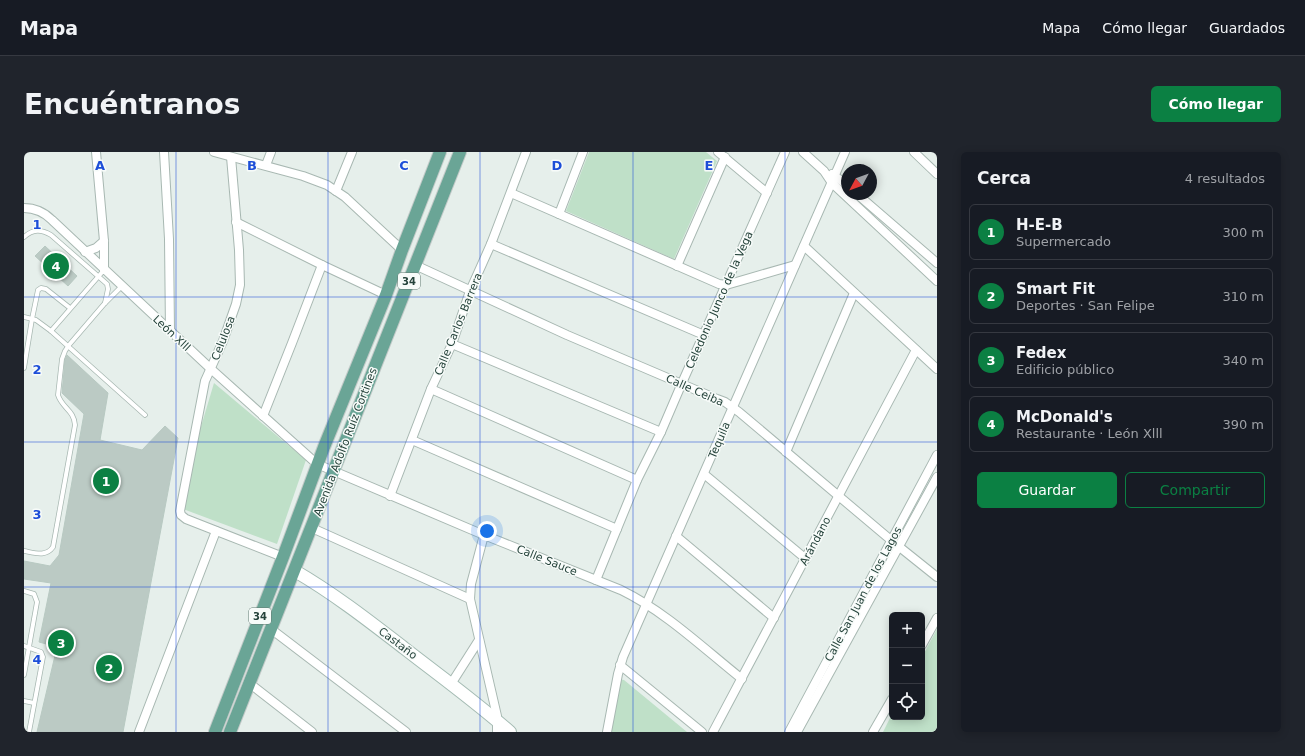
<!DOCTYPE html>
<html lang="es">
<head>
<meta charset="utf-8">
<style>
	body { margin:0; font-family:"DejaVu Sans",sans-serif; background:#20242c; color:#f1f3f6 }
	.controls { position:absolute; right:12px; bottom:12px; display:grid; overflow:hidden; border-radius:6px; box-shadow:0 2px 10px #0003 }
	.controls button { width:36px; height:36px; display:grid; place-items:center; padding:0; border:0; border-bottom:1px solid #363941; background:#171b24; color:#f1f3f6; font:20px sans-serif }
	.compass { position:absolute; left:817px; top:12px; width:36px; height:36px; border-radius:50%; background:#171b24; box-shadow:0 2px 10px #0003; rotate:229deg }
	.you { position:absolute; left:463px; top:379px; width:14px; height:14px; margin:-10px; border:3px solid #fff; border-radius:50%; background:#1a73e8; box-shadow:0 0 0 6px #1a73e833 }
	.badge { display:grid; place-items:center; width:26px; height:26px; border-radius:50%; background:#0b8043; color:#fff; font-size:13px; font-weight:700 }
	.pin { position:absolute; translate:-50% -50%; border:2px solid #fff; box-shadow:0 1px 4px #0006 }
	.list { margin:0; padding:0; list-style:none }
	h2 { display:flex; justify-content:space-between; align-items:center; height:52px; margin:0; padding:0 16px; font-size:17px }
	h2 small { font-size:13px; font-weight:400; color:#9ea1a6 }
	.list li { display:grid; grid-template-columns:26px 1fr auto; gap:12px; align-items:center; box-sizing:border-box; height:56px; margin:0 8px 8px; padding:0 8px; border:1px solid #363941; border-radius:6px }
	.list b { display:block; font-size:15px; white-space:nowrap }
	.list p { margin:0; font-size:13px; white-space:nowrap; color:#9ea1a6 }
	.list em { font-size:13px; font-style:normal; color:#9ea1a6 }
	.actions { display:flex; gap:8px; padding:12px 16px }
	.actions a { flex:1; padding:9px 0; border:1px solid #0b8043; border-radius:6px; text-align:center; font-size:14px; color:#0b8043 }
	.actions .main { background:#0b8043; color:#fff }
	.icon { flex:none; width:22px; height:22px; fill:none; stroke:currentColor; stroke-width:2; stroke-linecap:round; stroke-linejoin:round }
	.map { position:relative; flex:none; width:913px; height:580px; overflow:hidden; border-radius:6px }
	header { display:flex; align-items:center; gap:24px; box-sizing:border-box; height:56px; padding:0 20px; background:#171b24; border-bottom:1px solid #363941 }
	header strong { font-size:19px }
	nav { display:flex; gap:22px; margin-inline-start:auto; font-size:14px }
	.intro { display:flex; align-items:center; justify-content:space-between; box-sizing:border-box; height:96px; padding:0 24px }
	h1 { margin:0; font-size:28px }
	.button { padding:10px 18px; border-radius:6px; background:#0b8043; color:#fff; font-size:14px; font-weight:700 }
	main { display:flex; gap:24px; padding:0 24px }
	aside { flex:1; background:#171b24; border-radius:6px; box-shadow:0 2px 10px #0003 }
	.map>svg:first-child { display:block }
	.green { fill:#bfe0c8 }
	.building { fill:#bbcac4; stroke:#b8c9c2 }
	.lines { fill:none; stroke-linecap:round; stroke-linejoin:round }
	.lane-casing { stroke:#a8b8b2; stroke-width:5.5 }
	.street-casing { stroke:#a8b8b2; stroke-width:10 }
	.secondary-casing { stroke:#a4bbb3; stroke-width:14 }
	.primary-casing { stroke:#c2cac8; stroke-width:14 }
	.lane { stroke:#fff; stroke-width:4 }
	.street { stroke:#fff; stroke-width:8 }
	.secondary { stroke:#fff; stroke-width:12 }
	.primary { stroke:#6aa596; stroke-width:12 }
	.grid { fill:none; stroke:#1d4ed8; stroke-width:1; stroke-opacity:0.55 }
	.labels { text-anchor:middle; stroke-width:3; stroke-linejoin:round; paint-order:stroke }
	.shield { fill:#f7fbf9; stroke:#637a73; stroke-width:1 }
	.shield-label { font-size:10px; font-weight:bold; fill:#24423a }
	.street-label { font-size:11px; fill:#24423a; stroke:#f7fbf9 }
	.grid-label { font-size:13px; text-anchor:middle; font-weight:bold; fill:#1d4ed8; stroke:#f7fbf9; stroke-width:3; stroke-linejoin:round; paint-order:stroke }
</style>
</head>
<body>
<header>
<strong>Mapa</strong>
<nav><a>Mapa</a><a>Cómo llegar</a><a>Guardados</a></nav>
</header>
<div class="intro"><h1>Encuéntranos</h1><a class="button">Cómo llegar</a></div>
<main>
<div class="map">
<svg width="913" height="580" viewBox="0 0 913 580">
	<rect width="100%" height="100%" fill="#e6efeb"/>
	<!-- green -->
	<g class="green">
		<path d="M565,0H682L693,9L650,107L542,59Z"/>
		<path d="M190,231L282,308L253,392L159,357L167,308Z"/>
		<path d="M913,477V580H859L868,562V565H898V505Z"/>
		<path d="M595,527L600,528L663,580H587Z"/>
	</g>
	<!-- building -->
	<g class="building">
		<path d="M21,94L53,124L44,134L11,104Z"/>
		<path d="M43,203L84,241L76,288L118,298L141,274L154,286L99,580H13L33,495L15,490L27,431L0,427V409L26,414L35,403L60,262L38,241L41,208Z"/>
	</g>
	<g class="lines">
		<defs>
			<g id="lane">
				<path d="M0,85C9,77 17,77 27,83L83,132L84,137L81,151"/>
				<path d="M0,165L12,168L27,179L121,263"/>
				<path d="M27,179L80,118"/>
				<path d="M0,216L8,167L14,138L17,136L22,137L46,156"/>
				<path d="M0,399C11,401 22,405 29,395L51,273C50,258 38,256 34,243L38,207L41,199L45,193L81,151L98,134"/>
				<path d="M0,439L10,442L13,450L0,523"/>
				<path d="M0,494L17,500L19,505L5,580"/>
				<path d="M0,549L10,551"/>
			</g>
			<g id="street">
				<path d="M72,0L80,89V118"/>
				<path d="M140,0L145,87L146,179"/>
				<path d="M190,0L279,24L303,33L321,45L378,98"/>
				<path d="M694,0L743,41"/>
				<path d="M779,0L800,19L808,31L913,129"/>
				<path d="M890,0L913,22"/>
				<path d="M207,5L215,98L216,133L212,152L199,189L181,229L156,359L157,363L162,367L259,405"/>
				<path d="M242,13L247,0"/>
				<path d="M808,22L823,33"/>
				<path d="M312,39L328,0"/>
				<path d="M487,41L695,132L702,133L771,113"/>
				<path d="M833,42L913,111"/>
				<path d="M0,56C12,56 20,60 28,68L187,217L293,312L460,383L597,438C642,460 679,496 718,527"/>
				<path d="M535,62L559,0"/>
				<path d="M212,70L298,113L362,143"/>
				<path d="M467,92L680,183"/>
				<path d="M780,94L913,217"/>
				<path d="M61,100L72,96L80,89"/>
				<path d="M391,113L543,183L693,247L701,250L715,260L868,389L913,425"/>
				<path d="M653,114L701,5"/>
				<path d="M428,192L637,280"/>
				<path d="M407,237L613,328"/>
				<path d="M239,264L268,191L298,113"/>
				<path d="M388,288L593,377"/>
				<path d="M762,300L830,141"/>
				<path d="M680,322L782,407"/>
				<path d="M366,344L407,237L428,192L446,139L467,92L502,0"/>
				<path d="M288,376L446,447"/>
				<path d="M460,383L447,432L446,447L473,564V580"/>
				<path d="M652,384L750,466"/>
				<path d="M572,428L613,328L637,280L658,231L761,0"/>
				<path d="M247,477L382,580"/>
				<path d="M898,493L913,466"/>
				<path d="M596,513L678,580"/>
				<path d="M225,531L288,580"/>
				<path d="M427,532L455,488"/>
				<path d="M115,580L192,379"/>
				<path d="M583,580L594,522L599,505L821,0"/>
				<path d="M689,580L892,198"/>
				<path d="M765,580L913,303"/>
				<path d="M773,580L913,325"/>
				<path d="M849,580L868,547"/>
			</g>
			<path id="secondary" d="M271,419C309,441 345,469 380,496C416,524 452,550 486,580"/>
			<g id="primary">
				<path d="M191,580L259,405L300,295L362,143L378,98L416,0"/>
				<path d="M206,580L436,0"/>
			</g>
		</defs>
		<!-- lane casing -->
		<use href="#lane" class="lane-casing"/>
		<!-- street casing -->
		<use href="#street" class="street-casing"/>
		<!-- secondary casing -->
		<use href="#secondary" class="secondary-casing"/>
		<!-- primary casing -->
		<use href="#primary" class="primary-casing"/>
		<!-- lane -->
		<use href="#lane" class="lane"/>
		<!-- street -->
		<use href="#street" class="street"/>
		<!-- secondary -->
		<use href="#secondary" class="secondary"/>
		<!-- primary -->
		<use href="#primary" class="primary"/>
	</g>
	<!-- grid -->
	<path class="grid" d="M152,0V580M304,0V580M456,0V580M609,0V580M761,0V580M0,145H913M0,290H913M0,435H913"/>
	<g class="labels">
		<!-- shield labels -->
		<g class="shield">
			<rect x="374" y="121" width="22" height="16" rx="3"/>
			<rect x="225" y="456" width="22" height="16" rx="3"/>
		</g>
		<g class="shield-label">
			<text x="385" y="133">34</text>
			<text x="236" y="468">34</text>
		</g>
		<!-- street labels -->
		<g class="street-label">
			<text transform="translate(695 148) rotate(-66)" y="4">Celedonio Junco de la Vega</text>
			<text transform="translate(434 172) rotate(-68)" y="4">Calle Carlos Barrera</text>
			<text transform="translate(148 181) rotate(43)" y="4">León Xlll</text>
			<text transform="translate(199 186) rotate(-69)" y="4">Celulosa</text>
			<text transform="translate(671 238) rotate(24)" y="4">Calle Ceiba</text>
			<text transform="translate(695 288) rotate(-67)" y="4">Tequila</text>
			<text transform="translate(321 290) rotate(-69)" y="4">Avenida Adolfo Ruíz Cortines</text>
			<text transform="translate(791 389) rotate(-62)" y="4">Arándano</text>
			<text transform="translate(523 408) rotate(22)" y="4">Calle Sauce</text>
			<text transform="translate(839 442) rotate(-62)" y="4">Calle San Juan de los Lagos</text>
			<text transform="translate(374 491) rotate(37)" y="4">Castaño</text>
		</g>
	</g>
	<g class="grid-label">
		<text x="76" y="18">A</text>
		<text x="228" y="18">B</text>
		<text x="380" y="18">C</text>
		<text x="533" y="18">D</text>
		<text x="685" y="18">E</text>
		<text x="13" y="77">1</text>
		<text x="13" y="222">2</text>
		<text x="13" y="367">3</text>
		<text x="13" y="512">4</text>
	</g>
</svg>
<div class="controls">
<button>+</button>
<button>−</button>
<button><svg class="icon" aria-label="locate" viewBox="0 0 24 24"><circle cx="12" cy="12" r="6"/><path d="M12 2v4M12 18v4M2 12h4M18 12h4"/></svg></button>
</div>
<svg class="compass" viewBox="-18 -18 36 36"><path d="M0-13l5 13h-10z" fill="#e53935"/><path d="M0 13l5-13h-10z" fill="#9ea1a6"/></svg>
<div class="you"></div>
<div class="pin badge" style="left:82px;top:329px">1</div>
<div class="pin badge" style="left:85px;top:516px">2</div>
<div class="pin badge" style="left:37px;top:491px">3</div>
<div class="pin badge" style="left:32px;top:114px">4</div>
</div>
<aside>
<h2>Cerca<small>4 resultados</small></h2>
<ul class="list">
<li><span class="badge">1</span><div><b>H-E-B</b><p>Supermercado</p></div><em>300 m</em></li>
<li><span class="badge">2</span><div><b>Smart Fit</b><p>Deportes · San Felipe</p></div><em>310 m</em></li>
<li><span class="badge">3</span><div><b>Fedex</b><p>Edificio público</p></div><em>340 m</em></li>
<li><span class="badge">4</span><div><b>McDonald's</b><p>Restaurante · León Xlll</p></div><em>390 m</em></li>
</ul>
<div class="actions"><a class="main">Guardar</a><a>Compartir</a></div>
</aside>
</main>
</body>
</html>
